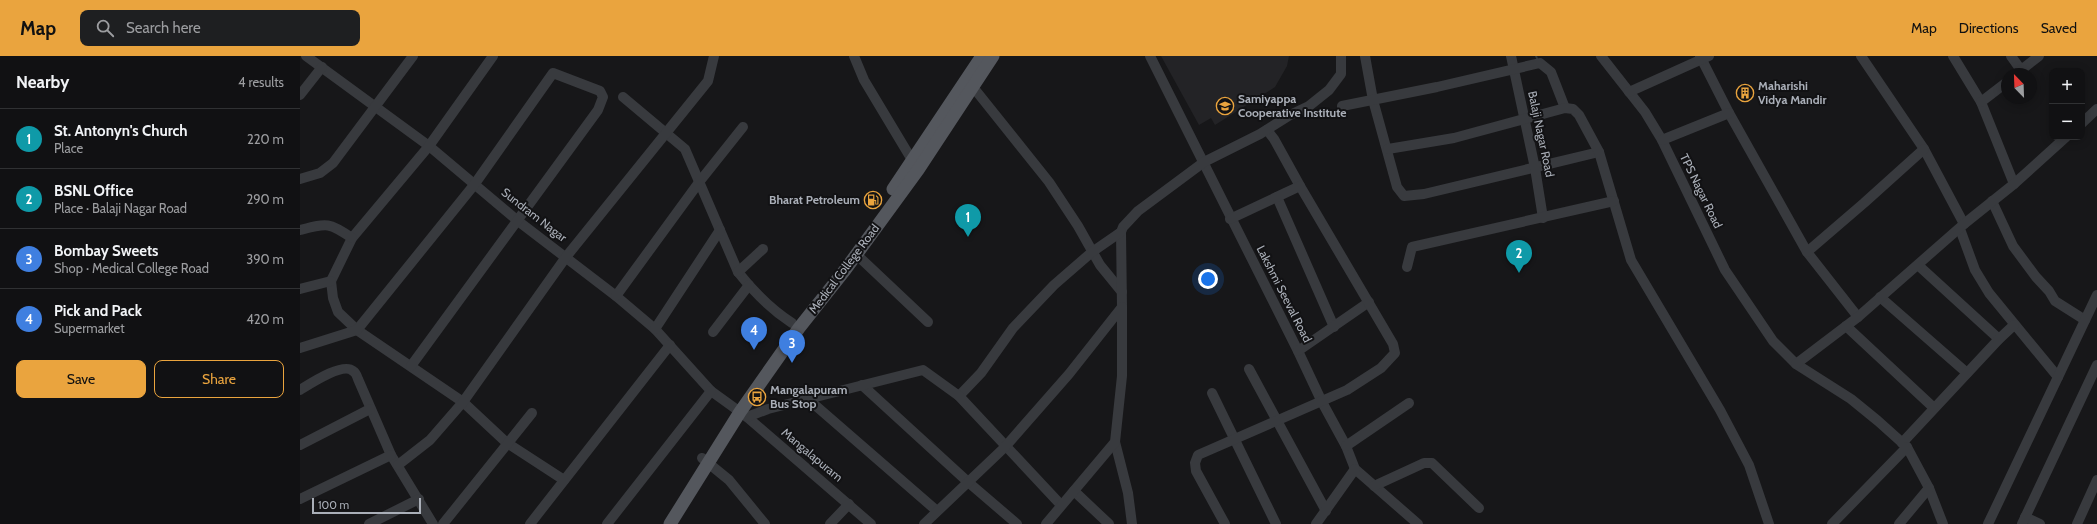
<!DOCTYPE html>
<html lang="en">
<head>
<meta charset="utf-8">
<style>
	body { margin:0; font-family:Cabin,sans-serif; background:#1e1f21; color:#f1f3f6 }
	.controls { position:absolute; right:12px; top:12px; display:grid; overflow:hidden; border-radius:8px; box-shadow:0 2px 10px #0003 }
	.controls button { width:36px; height:36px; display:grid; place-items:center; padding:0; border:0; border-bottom:1px solid #303133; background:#111113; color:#f1f3f6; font:20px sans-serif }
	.compass { position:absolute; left:1701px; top:12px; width:36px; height:36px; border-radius:50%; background:#111113; box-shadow:0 2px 10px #0003; rotate:337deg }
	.scale { position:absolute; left:12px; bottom:10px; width:109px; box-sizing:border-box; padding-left:4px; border:2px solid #aaafb8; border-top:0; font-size:11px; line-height:14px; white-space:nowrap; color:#aaafb8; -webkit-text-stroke:3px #121214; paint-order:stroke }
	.you { position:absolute; left:908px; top:223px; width:14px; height:14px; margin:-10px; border:3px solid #fff; border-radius:50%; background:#1a73e8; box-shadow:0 0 0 6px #1a73e833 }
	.badge { display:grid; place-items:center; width:26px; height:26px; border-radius:50%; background:#eaa43e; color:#fff; font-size:13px; font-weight:700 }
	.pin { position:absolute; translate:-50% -33px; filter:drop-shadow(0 1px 2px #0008) }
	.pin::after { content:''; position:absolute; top:21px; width:14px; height:12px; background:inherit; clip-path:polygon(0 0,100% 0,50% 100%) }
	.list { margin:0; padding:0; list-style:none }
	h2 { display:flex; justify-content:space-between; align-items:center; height:52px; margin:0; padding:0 16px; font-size:17px }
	h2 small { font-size:13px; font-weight:400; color:#9c9da0 }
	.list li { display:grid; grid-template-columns:26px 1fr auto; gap:12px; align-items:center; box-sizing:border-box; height:60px; padding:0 16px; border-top:1px solid #303133 }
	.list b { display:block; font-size:15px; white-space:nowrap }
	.list p { margin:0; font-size:13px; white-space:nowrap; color:#9c9da0 }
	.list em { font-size:13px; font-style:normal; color:#9c9da0 }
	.actions { display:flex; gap:8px; padding:12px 16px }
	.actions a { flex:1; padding:9px 0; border:1px solid #eaa43e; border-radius:8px; text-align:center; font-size:14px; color:#eaa43e }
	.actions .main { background:#eaa43e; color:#111 }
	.icon { flex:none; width:22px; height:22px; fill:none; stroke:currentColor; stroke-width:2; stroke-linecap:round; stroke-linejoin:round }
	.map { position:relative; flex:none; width:1797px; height:468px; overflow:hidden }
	header { display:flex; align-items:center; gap:24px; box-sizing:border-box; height:56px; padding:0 20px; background:#eaa43e; color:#111 }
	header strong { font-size:19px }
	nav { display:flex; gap:22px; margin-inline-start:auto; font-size:14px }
	.search { width:280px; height:36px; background:#1e1f21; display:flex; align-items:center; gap:10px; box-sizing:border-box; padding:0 14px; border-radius:8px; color:#9c9da0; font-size:15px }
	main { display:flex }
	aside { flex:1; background:#111113 }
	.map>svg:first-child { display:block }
	.built { fill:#232326 }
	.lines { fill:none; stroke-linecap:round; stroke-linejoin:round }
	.stream { stroke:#2e373c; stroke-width:2 }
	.minor { stroke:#383a3e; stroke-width:10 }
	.major { stroke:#54575d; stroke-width:13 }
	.labels { text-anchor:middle; stroke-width:4; stroke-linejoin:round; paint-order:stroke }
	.poi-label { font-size:12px; font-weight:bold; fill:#aaafb8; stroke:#121214; text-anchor:start }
	.street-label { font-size:12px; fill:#aaafb8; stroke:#121214 }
</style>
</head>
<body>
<header>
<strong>Map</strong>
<div class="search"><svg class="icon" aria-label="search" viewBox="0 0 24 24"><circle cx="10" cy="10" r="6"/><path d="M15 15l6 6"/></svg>Search here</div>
<nav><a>Map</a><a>Directions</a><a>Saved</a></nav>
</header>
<main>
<aside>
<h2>Nearby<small>4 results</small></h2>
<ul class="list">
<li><span class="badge" style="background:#0f9aa8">1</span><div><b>St. Antonyn's Church</b><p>Place</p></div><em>220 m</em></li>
<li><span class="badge" style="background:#0f9aa8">2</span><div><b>BSNL Office</b><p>Place · Balaji Nagar Road</p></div><em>290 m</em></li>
<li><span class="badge" style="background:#3f7fe0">3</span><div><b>Bombay Sweets</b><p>Shop · Medical College Road</p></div><em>390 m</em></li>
<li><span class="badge" style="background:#3f7fe0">4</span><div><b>Pick and Pack</b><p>Supermarket</p></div><em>420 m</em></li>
</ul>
<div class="actions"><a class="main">Save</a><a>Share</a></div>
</aside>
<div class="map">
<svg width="1797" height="468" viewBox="0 0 1797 468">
	<rect width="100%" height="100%" fill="#171719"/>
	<!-- built -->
	<path class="built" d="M861,0H989L987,10L975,31L915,69L911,62L899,69Z"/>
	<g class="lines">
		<!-- stream -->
		<path class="stream" d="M1236,0L1238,5"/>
		<!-- minor -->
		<g class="minor">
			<path d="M6,0L129,90L218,165L316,240L355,273L411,335L447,361L571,468"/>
			<path d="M193,0L129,90L52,182L31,225L33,242L38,256L57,274L163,346L207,387L264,424"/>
			<path d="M554,0L564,24L615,109"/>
			<path d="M850,0L998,295L1022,346L1046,390L1055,413L1118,468"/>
			<path d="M1065,0L1073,44L1097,131L1104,140L1124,138L1299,96"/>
			<path d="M1211,0L1235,112L1243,162"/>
			<path d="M1301,0L1345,56L1362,84L1425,214L1473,285L1496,308L1551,343L1578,365L1607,391L1629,432L1643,468"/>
			<path d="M1400,0L1429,57L1507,196L1558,261"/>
			<path d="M1561,0L1624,93L1664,168"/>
			<path d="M1653,0L1681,46L1714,128"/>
			<path d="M1711,0L1721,14"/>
			<path d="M1716,18L1739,0"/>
			<path d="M673,31L749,126L778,170L800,209L822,236"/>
			<path d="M1329,36L1409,0"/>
			<path d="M0,39L22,11"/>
			<path d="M323,41L385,93L438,216C453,235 472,254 492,267"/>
			<path d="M1681,46L1707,26"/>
			<path d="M1042,50L1137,31L1240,7L1251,16L1265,52"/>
			<path d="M1782,67L1797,53"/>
			<path d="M967,74L974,83L1000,130"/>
			<path d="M1362,84L1429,57"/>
			<path d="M1088,93L1154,82L1265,52L1273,53L1279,59L1299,96L1331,204L1420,354L1449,409L1469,468"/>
			<path d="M0,123L20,117L33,107L113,0"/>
			<path d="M977,141L1034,271"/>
			<path d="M1692,145L1713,190L1736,221L1749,235L1755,245L1785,264"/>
			<path d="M1660,173L1675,214L1689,237L1758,321"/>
			<path d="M0,174C27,167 29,166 52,182"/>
			<path d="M1507,196L1564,147L1624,93"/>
			<path d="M556,198L628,266"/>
			<path d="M1619,210L1699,283"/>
			<path d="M1107,211L1112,191L1314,145"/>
			<path d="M438,216L463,193"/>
			<path d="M0,233L31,225"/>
			<path d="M316,240L400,125L443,71"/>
			<path d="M1580,241L1667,317"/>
			<path d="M822,251L821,176L823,171L838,155L904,106L960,78L990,59L1009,50L1029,34L1041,18V0"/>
			<path d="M1546,270L1634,352"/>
			<path d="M355,273L420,174"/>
			<path d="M413,276L449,229"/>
			<path d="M0,292L57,274L174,129L253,17L300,35L303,41L298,54L111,310"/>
			<path d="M998,295L1069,246"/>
			<path d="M1496,308L1558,261L1664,168L1714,128L1766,81"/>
			<path d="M949,313L1026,455"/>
			<path d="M562,329L668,426L717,468"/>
			<path d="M0,334C10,328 43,306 53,315C55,316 57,320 58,323L91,399L133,468"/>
			<path d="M912,337L976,468"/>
			<path d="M659,340L681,317L713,272L754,229L792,196L821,176"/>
			<path d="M508,343L637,455"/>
			<path d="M447,361L468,353L623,314L659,340L761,449"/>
			<path d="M815,386L828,437L832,468"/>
			<path d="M1602,387L1699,283L1714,269"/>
			<path d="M0,389L70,353"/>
			<path d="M1046,390L1109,347"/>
			<path d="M402,402L429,424L465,468"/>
			<path d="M98,409L130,384L163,346L266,201L408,25L414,0"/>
			<path d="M1074,430L1124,407H1132L1179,452"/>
			<path d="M774,435L809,468"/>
			<path d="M0,443L91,399"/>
			<path d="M1725,461L1740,468"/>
			<path d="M69,468L119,443"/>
			<path d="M143,468L232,357"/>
			<path d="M230,468L370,289"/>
			<path d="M307,468L411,335"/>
			<path d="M530,468L549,448"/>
			<path d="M624,468L705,391L769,318L822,251V320L815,386L746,468"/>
			<path d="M925,468L896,415L895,407L898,399L1047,334L1081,312L1095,297L1093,288L1000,130L930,163"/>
			<path d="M1016,468L1055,413"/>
			<path d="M1532,468L1607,391"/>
			<path d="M1599,468L1629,432"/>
			<path d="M1688,468L1797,239"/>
			<path d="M1722,468L1797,309"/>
			<path d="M1777,468L1797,424"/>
		</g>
		<!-- major -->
		<g class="major">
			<path d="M593,133L682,0"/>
			<path d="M370,468L440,356L499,272L545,214L618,114L693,0"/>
		</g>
	</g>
	<!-- icons -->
	<defs>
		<symbol id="building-ring" viewBox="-11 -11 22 22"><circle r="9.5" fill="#121214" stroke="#eaa43e" stroke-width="1.5"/><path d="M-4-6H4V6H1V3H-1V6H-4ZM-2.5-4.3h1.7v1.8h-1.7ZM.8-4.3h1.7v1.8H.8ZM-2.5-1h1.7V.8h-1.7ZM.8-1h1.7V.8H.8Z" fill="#eaa43e"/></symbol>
		<symbol id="university-ring" viewBox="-11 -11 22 22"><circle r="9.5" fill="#121214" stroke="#eaa43e" stroke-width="1.5"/><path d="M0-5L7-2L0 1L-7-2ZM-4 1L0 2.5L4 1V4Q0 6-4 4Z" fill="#eaa43e"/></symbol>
		<symbol id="fuel-ring" viewBox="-11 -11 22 22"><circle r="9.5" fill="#121214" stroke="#eaa43e" stroke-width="1.5"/><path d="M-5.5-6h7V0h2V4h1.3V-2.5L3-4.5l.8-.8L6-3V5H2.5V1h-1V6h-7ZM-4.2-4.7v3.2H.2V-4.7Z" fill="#eaa43e"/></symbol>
		<symbol id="bus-ring" viewBox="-11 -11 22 22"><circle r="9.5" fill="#121214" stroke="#eaa43e" stroke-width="1.5"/><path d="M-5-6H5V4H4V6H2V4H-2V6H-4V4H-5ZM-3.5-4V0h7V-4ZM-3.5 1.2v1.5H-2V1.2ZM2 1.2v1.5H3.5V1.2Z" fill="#eaa43e"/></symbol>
	</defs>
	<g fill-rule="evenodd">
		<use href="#building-ring" x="1435" y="27" width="20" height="20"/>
		<use href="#university-ring" x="915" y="40" width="20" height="20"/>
		<use href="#fuel-ring" x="563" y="134" width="20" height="20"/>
		<use href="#bus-ring" x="447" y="331" width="20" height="20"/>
	</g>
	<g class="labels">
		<!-- poi labels -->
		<g class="poi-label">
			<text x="1458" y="34">Maharishi<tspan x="1458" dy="14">Vidya Mandir</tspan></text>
			<text x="938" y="47">Samiyappa<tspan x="938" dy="14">Cooperative Institute</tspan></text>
			<text x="560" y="148" text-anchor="end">Bharat Petroleum</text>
			<text x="470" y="338">Mangalapuram<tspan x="470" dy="14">Bus Stop</tspan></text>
		</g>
		<!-- street labels -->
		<g class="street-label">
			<text transform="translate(1241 78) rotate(78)" y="4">Balaji Nagar Road</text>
			<text transform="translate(1401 135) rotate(64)" y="4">TPS Nagar Road</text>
			<text transform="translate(234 159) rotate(38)" y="4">Sundram Nagar</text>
			<text transform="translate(544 213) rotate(-53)" y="4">Medical College Road</text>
			<text transform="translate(984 238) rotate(63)" y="4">Lakshmi Seeval Road</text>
			<text transform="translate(512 399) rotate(40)" y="4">Mangalapuram</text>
		</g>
	</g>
</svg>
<div class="controls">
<button>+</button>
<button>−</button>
</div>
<svg class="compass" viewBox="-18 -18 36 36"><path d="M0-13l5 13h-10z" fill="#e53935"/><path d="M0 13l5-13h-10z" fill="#9c9da0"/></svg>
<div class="scale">100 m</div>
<div class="you"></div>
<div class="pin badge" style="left:668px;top:181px;background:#0f9aa8">1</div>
<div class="pin badge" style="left:1219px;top:217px;background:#0f9aa8">2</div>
<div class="pin badge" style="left:492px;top:307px;background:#3f7fe0">3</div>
<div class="pin badge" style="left:454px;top:294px;background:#3f7fe0">4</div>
</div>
</main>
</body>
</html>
